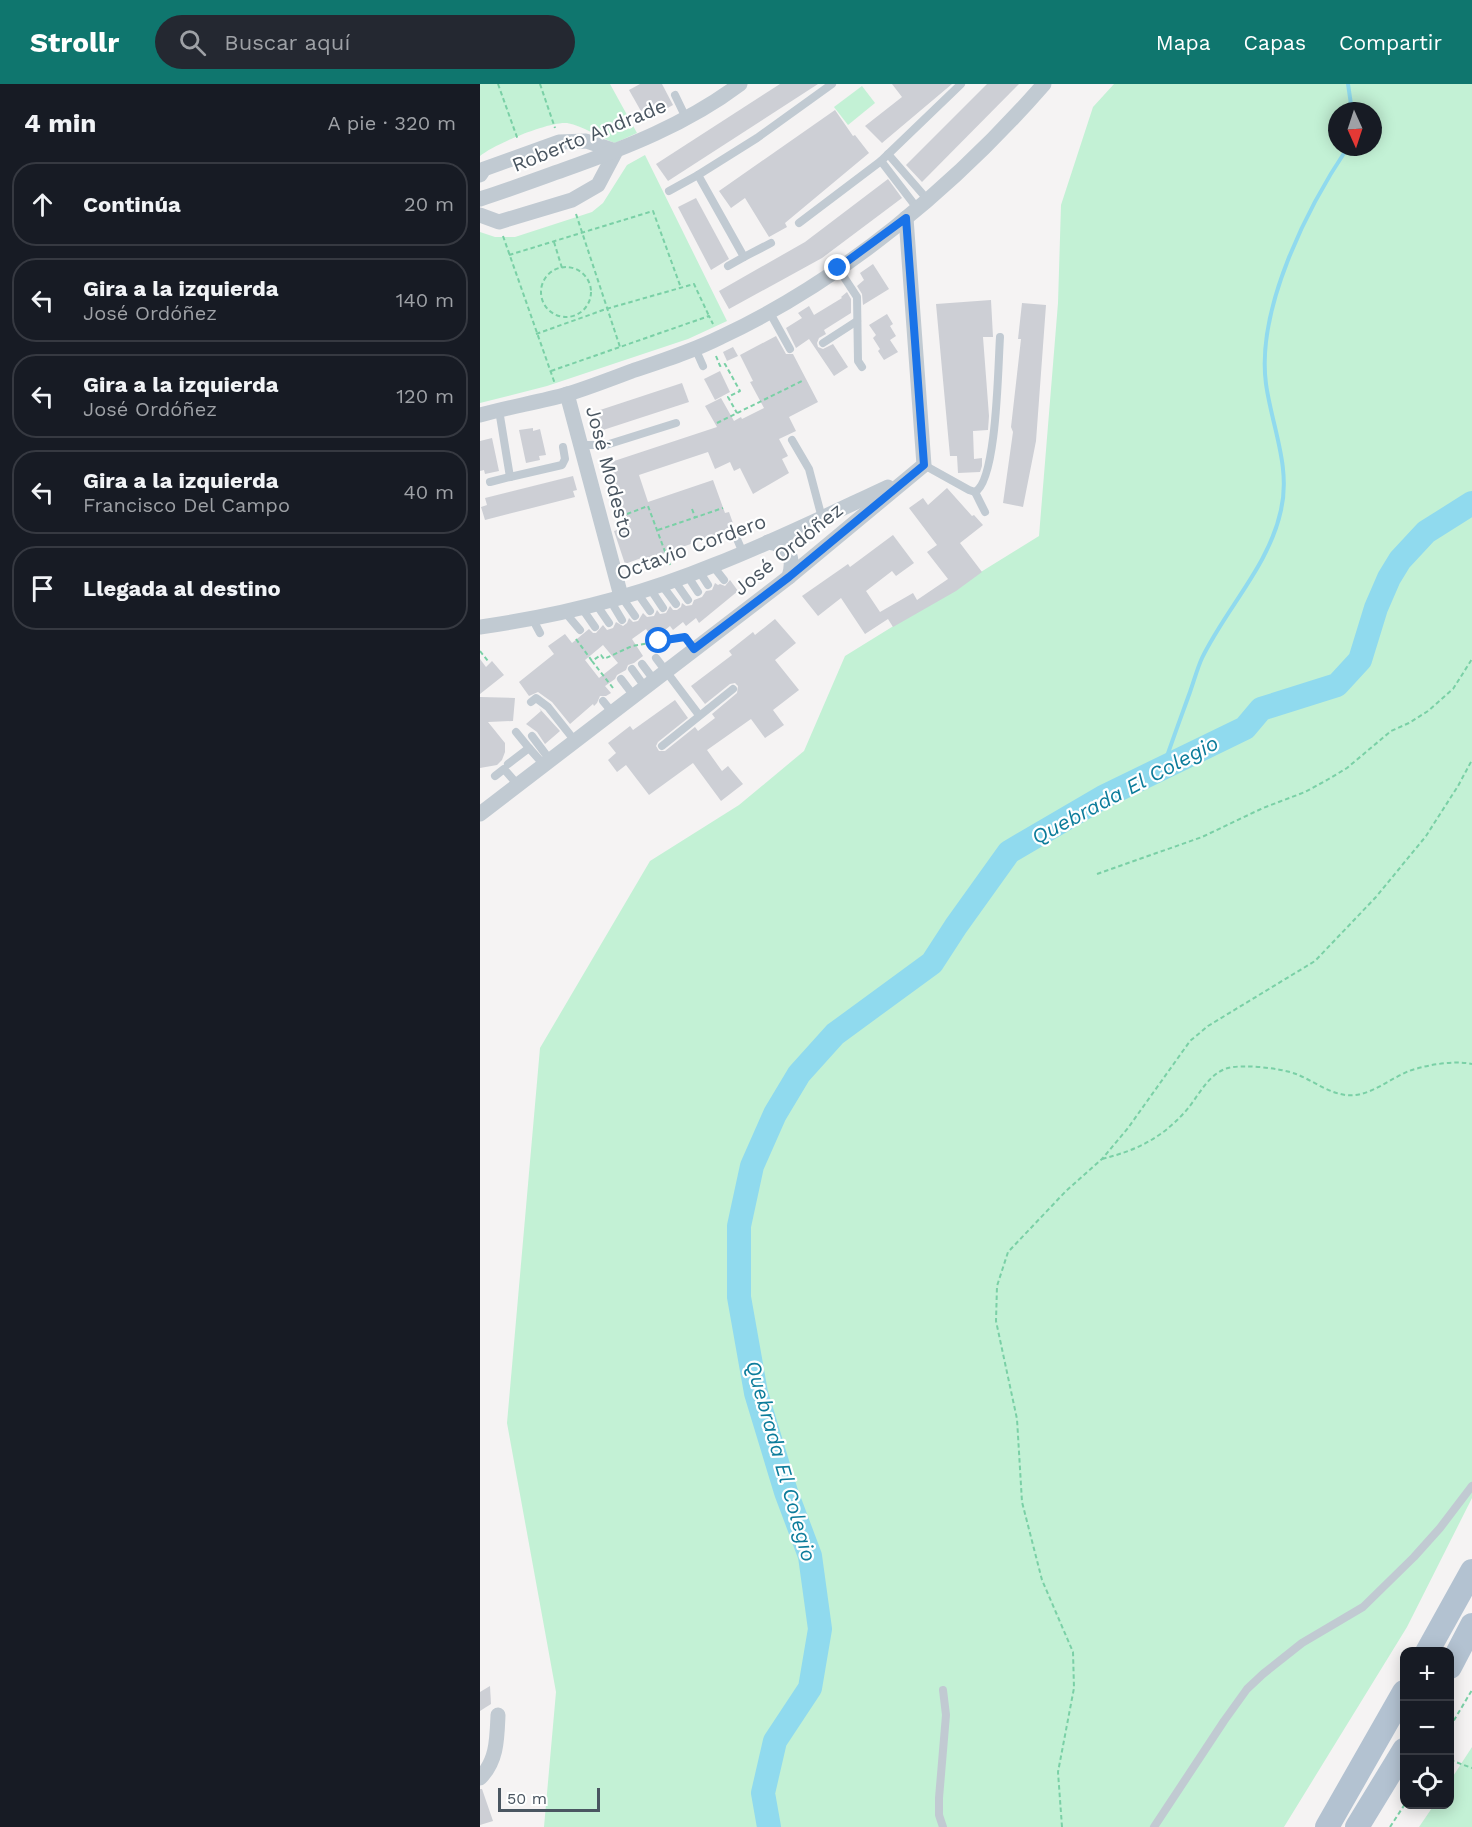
<!DOCTYPE html>
<html lang="es">
<head>
<meta charset="utf-8">
<style>
	body { margin:0; font-family:"Work Sans",sans-serif; background:#242831; color:#f1f3f6 }
	.controls { position:absolute; right:18px; bottom:18px; display:grid; overflow:hidden; border-radius:12px; box-shadow:0 3px 15px #0003 }
	.controls button { width:54px; height:54px; display:grid; place-items:center; padding:0; border:0; border-bottom:2px solid #363941; background:#171b24; color:#f1f3f6; font:30px sans-serif }
	.compass { position:absolute; left:848px; top:18px; width:54px; height:54px; border-radius:50%; background:#171b24; box-shadow:0 3px 15px #0003; rotate:177deg }
	.scale { position:absolute; left:18px; bottom:15px; width:102px; box-sizing:border-box; padding-left:6px; border:3px solid #4a5661; border-top:0; font-size:16px; line-height:21px; white-space:nowrap; color:#4a5661; -webkit-text-stroke:4px #fff; paint-order:stroke }
	.stop { position:absolute; width:18px; height:18px; margin:-14px; border:4px solid #1a73e8; border-radius:50%; background:#fff }
	.stop.end { background:#1a73e8; border-color:#fff; box-shadow:0 2px 6px #0008 }
	.list { margin:0; padding:0; list-style:none }
	h2 { display:flex; justify-content:space-between; align-items:center; height:78px; margin:0; padding:0 24px; font-size:26px }
	h2 small { font-size:20px; font-weight:400; color:#9ea1a6 }
	.list li { display:grid; grid-template-columns:39px 1fr auto; gap:18px; align-items:center; box-sizing:border-box; height:84px; margin:0 12px 12px; padding:0 12px; border:2px solid #363941; border-radius:24px }
	.list b { display:block; font-size:22px; white-space:nowrap }
	.list p { margin:0; font-size:20px; white-space:nowrap; color:#9ea1a6 }
	.list em { font-size:20px; font-style:normal; color:#9ea1a6 }
	.icon { flex:none; width:33px; height:33px; fill:none; stroke:currentColor; stroke-width:2; stroke-linecap:round; stroke-linejoin:round }
	.map { position:relative; flex:none; width:992px; height:1743px; overflow:hidden }
	header { display:flex; align-items:center; gap:36px; box-sizing:border-box; height:84px; padding:0 30px; background:#0f766e; color:#fff }
	header strong { font-size:28px }
	nav { display:flex; gap:33px; margin-inline-start:auto; font-size:21px }
	.search { width:420px; height:54px; background:#242831; display:flex; align-items:center; gap:15px; box-sizing:border-box; padding:0 21px; border-radius:33px; color:#9ea1a6; font-size:22px }
	main { display:flex }
	aside { flex:1; background:#171b24 }
	.map>svg:first-child { display:block }
	.green { fill:#c3f1d5; fill-rule:evenodd }
	.lines { fill:none; stroke-linecap:round; stroke-linejoin:round }
	.stream { stroke:#90daee; stroke-width:4 }
	.river { stroke:#90daee; stroke-width:24 }
	.building { fill:#cdcfd5; fill-rule:evenodd }
	.path { stroke:#7ad0a6; stroke-width:2; stroke-dasharray:4.5 3; stroke-linecap:butt }
	.service { stroke:#c1cad2; stroke-width:8 }
	.minor { stroke:#c1cad2; stroke-width:15 }
	.primary { stroke:#b3c2d1; stroke-width:24 }
	.route { stroke:#1a73e8; stroke-width:8 }
	.labels { text-anchor:middle; stroke-width:4.5; stroke-linejoin:round; paint-order:stroke }
	.street-label { font-size:20px; fill:#4a5661; stroke:#fff }
	.water-label { font-size:21px; font-style:italic; fill:#0c7c9b; stroke:#fff }
</style>
</head>
<body>
<header>
<strong>Strollr</strong>
<div class="search"><svg class="icon" aria-label="search" viewBox="0 0 24 24"><circle cx="10" cy="10" r="6"/><path d="M15 15l6 6"/></svg>Buscar aquí</div>
<nav><a>Mapa</a><a>Capas</a><a>Compartir</a></nav>
</header>
<main>
<aside>
<h2>4 min<small>A pie · 320 m</small></h2>
<ul class="list">
<li><svg class="icon" aria-label="ahead" viewBox="0 0 24 24"><path d="M12 20V5M6 11l6-6 6 6"/></svg><div><b>Continúa</b></div><em>20 m</em></li>
<li><svg class="icon" aria-label="left" viewBox="0 0 24 24"><path d="M17 20v-9H6M10 6l-5 5 5 5"/></svg><div><b>Gira a la izquierda</b><p>José Ordóñez</p></div><em>140 m</em></li>
<li><svg class="icon" aria-label="left" viewBox="0 0 24 24"><path d="M17 20v-9H6M10 6l-5 5 5 5"/></svg><div><b>Gira a la izquierda</b><p>José Ordóñez</p></div><em>120 m</em></li>
<li><svg class="icon" aria-label="left" viewBox="0 0 24 24"><path d="M17 20v-9H6M10 6l-5 5 5 5"/></svg><div><b>Gira a la izquierda</b><p>Francisco Del Campo</p></div><em>40 m</em></li>
<li><svg class="icon" aria-label="arrive" viewBox="0 0 24 24"><path d="M6 21V4h12l-3 4 3 4H6"/></svg><div><b>Llegada al destino</b></div></li>
</ul>
</aside>
<div class="map">
<svg width="992" height="1743" viewBox="0 0 992 1743">
	<rect width="100%" height="100%" fill="#f5f3f3"/>
	<!-- green -->
	<g class="green">
		<path d="M0,0H130L157,49L135,59C119,54 104,42 87,39C70,37 14,60 0,72Z"/>
		<path d="M634,0H992V1414L927,1543L804,1743H64L76,1608L27,1339L60,964L170,777L259,721L324,667L365,572L559,452L578,219L581,121L613,23ZM857,27H893V63H857Z"/>
		<path d="M382,2L395,19L368,41L354,23Z"/>
		<path d="M165,71L247,237L208,255L67,302L0,319V148L15,153H35L112,128L123,119L147,81Z"/>
		<path d="M992,1663V1743H939L954,1721L970,1720V1697Z"/>
	</g>
	<g class="lines">
		<!-- stream -->
		<g class="stream">
			<path d="M868,0L872,27"/>
			<path d="M684,681C692,657 701,633 710,608C714,597 717,585 722,574C746,524 789,482 801,426C811,383 792,343 786,300C776,225 827,124 868,63"/>
		</g>
		<!-- river -->
		<path class="river" d="M289,1743L283,1709L295,1657L330,1604L340,1545L330,1472L306,1408L276,1309L259,1213V1142L272,1082L295,1030L319,990L355,950L452,879L476,842L529,768L623,713L765,644L781,625L857,601L880,576L896,524L909,494L920,476L946,448L992,419"/>
	</g>
	<!-- building -->
	<g class="building">
		<path d="M160,0H182L193,21L166,36L149,6Z"/>
		<path d="M300,0H338L188,97L176,80Z"/>
		<path d="M412,0H472L402,59L385,42L422,13Z"/>
		<path d="M507,0H539L442,98L426,81Z"/>
		<path d="M355,26L373,52L375,51L389,69L305,139L307,143L289,153L265,114L251,124L239,107Z"/>
		<path d="M408,95L422,114L342,174L249,225L239,207L325,158Z"/>
		<path d="M216,114L249,175L231,186L198,123Z"/>
		<path d="M393,180L409,205L383,221L382,210L377,202L384,196L380,189Z"/>
		<path d="M367,208L371,215V229L344,246L346,250L339,254L337,259L338,263L343,265L353,260L368,283L354,292L329,255L316,264L306,244L322,234L318,229L329,222L334,231L362,214L361,213Z"/>
		<path d="M511,216L513,253H503L509,332L508,346L493,347L494,375L502,374V382L500,388L478,389L477,372H470L456,220Z"/>
		<path d="M542,219L566,221L556,357L543,423L523,419L533,348L531,343L541,255H538Z"/>
		<path d="M407,230L413,240L410,242L416,252L410,256L418,268L404,276L398,267L400,265L393,254L396,251L389,241Z"/>
		<path d="M296,252L306,270H313L338,318L309,333L316,347L299,355L308,372L302,375L309,389L273,410L260,384L254,387L250,378L235,385L228,368L159,391L168,418L233,396L245,429L249,428L254,442L248,447L165,476L164,473L145,480L134,447L149,442L134,399L129,401L122,381L237,343L225,322L241,314L254,337L261,333L262,335L284,324L270,298L273,297L260,271Z"/>
		<path d="M253,263L258,272L247,277L243,268Z"/>
		<path d="M240,287L250,308L235,316L224,295Z"/>
		<path d="M202,299L209,318L120,347L114,328Z"/>
		<path d="M53,344V347L60,345L66,371L59,372L60,376L46,379L39,346Z"/>
		<path d="M12,354L19,387L5,390L4,386L0,387V357Z"/>
		<path d="M93,392L97,406L93,407L95,413L5,436L1,423L7,421L5,414Z"/>
		<path d="M467,404L492,432L494,431L503,441L480,459L502,488L476,507L413,543L408,535L385,550L361,514L338,532L322,512L368,480L370,483L413,451L434,479L416,492L412,487L386,507L400,528L433,509L437,516L468,495L447,468L457,461L429,424L443,414L448,421Z"/>
		<path d="M250,496L258,507L219,539L216,534L206,542L203,538L193,546L190,542L180,550L177,546L170,551L166,545L152,555L163,572L154,579L148,581L146,586L137,591L135,595L125,602L131,609L126,612H120L117,619L114,622L113,620L90,640L72,618L58,608L49,612L39,598L74,570L68,562L85,550L92,559L109,545L113,549H116L123,541L127,546L133,544L136,538L143,542L147,539L149,534L153,538L158,537L163,529L167,533L174,532L177,526L180,530L186,529L190,522L193,526H197L201,523L202,519L206,522L212,521L214,516L222,513L226,507L232,506L235,499L238,501L240,500L245,502ZM123,561L138,579L119,594L105,576Z"/>
		<path d="M295,535L316,559L295,576L319,606L293,626L304,641L285,654L271,635L227,666L242,687L248,682L263,700L241,717L213,679L169,711L146,681L137,688L128,676L136,669L128,659L150,642L153,646L195,616L208,634L178,658L176,662L179,667H185L215,643L218,647L235,634L232,630L257,609L258,602L255,599L250,600L225,620L211,602L252,571L249,567L273,548L275,551Z"/>
		<path d="M0,575L6,583L12,577L24,591L0,610Z"/>
		<path d="M0,613L35,614L33,637L8,638L25,659V668L22,676L17,681L0,684Z"/>
		<path d="M59,624L80,647L65,660L57,648L46,640L61,627Z"/>
		<path d="M10,1602L11,1620L0,1627V1608Z"/>
		<path d="M0,1705H2L13,1737L0,1741Z"/>
	</g>
	<g class="lines">
		<!-- path -->
		<g class="path">
			<path d="M18,0L38,56"/>
			<path d="M60,0L75,44"/>
			<path d="M96,130L140,263"/>
			<path d="M23,152L75,300"/>
			<path d="M74,158L82,184"/>
			<path d="M29,171L173,127L201,204"/>
			<circle cx="86" cy="208" r="25"/>
			<path d="M56,250L126,225L214,200L229,232"/>
			<path d="M236,272L240,282L245,280L260,307L248,313L257,329"/>
			<path d="M71,287L229,232L233,240"/>
			<path d="M237,339L322,297"/>
			<path d="M212,425L215,433"/>
			<path d="M147,430L168,422L190,481"/>
			<path d="M178,446L243,424"/>
			<path d="M96,555L112,577"/>
			<path d="M0,567L8,577"/>
			<path d="M133,604L112,577L121,571L124,575L152,562L205,553"/>
			<path d="M617,790L722,753L783,724L825,708L847,696L867,684L911,647L929,639L948,627L973,605L992,575"/>
			<path d="M622,1075C657,1066 680,1055 704,1029C718,1014 727,990 748,984C764,980 800,984 816,990C832,996 848,1009 866,1011C888,1014 909,995 929,987C946,981 974,976 992,980"/>
			<path d="M970,1643L992,1606"/>
			<path d="M970,1676L992,1684"/>
			<path d="M582,1743L578,1688L594,1604L593,1568L562,1496L542,1418L537,1335L516,1237L517,1202L528,1168L586,1107L622,1075L648,1044L710,957L728,942L835,877L896,813L946,752L978,702L992,676"/>
			<path d="M910,1743L925,1720"/>
		</g>
		<!-- service -->
		<g class="service">
			<path d="M195,11L206,34"/>
			<path d="M408,70L447,115"/>
			<path d="M401,77L437,124"/>
			<path d="M189,107L218,91"/>
			<path d="M319,139L401,77L481,0"/>
			<path d="M291,159L264,173L218,91L277,54L352,0"/>
			<path d="M248,182L264,173"/>
			<path d="M358,184L377,213L378,277L382,283"/>
			<path d="M290,229L310,265"/>
			<path d="M343,259L377,237"/>
			<path d="M215,264L223,282"/>
			<path d="M19,326L30,393L82,381L85,375L83,363"/>
			<path d="M312,356L329,385L342,434"/>
			<path d="M100,361H126L196,339"/>
			<path d="M444,381L489,406L495,408C517,397 518,281 520,253"/>
			<path d="M10,398L30,393"/>
			<path d="M495,408L505,428"/>
			<path d="M254,448L263,469"/>
			<path d="M233,482L244,496"/>
			<path d="M219,487L228,501"/>
			<path d="M207,491L218,508"/>
			<path d="M194,496L208,516"/>
			<path d="M181,500L196,520"/>
			<path d="M169,503L183,524"/>
			<path d="M156,507L170,527"/>
			<path d="M141,512L155,532"/>
			<path d="M130,516L142,536"/>
			<path d="M116,520L129,539"/>
			<path d="M101,523L115,543"/>
			<path d="M84,527L100,546"/>
			<path d="M52,534L60,549"/>
			<path d="M176,574L219,631"/>
			<path d="M162,580L174,596"/>
			<path d="M152,585L165,603"/>
			<path d="M141,595L154,612"/>
			<path d="M123,617L132,628"/>
			<path d="M51,618L56,614L68,623L95,657"/>
			<path d="M36,648L49,664"/>
			<path d="M52,652L70,676"/>
			<path d="M182,662L253,605"/>
			<path d="M28,680L49,664L64,681"/>
			<path d="M15,692L24,685L38,701"/>
			<path d="M463,1606L466,1631L459,1714V1731L463,1743"/>
			<path d="M674,1743L744,1637L767,1605L783,1590L822,1559L883,1523L934,1473L960,1444L992,1402"/>
		</g>
		<!-- minor -->
		<g class="minor">
			<path d="M0,91L4,85L79,58L106,57L136,67L118,101L92,116L19,138L0,131"/>
			<path d="M0,115C28,106 55,96 83,86C145,64 207,40 260,0"/>
			<path d="M87,310L141,512"/>
			<path d="M0,331C29,323 59,318 88,310C110,303 131,295 152,287C182,277 213,267 241,253C363,196 476,101 564,0"/>
			<path d="M288,458C309,461 315,473 309,493"/>
			<path d="M0,543C78,532 161,511 234,481C293,458 350,430 408,403"/>
			<path d="M0,730L309,493L444,381L426,134"/>
			<path d="M0,1694C17,1677 17,1655 18,1631"/>
		</g>
		<!-- primary -->
		<g class="primary">
			<path d="M947,1568L992,1487"/>
			<path d="M970,1583L992,1541"/>
			<path d="M847,1743L924,1608"/>
			<path d="M877,1743L924,1666"/>
		</g>
	</g>
	<g class="lines">
		<!-- route -->
		<path class="route" d="M179,557L205,553L214,565L309,493L444,381L426,134L358,184"/>
	</g>
	<g class="labels">
		<!-- street labels -->
		<g class="street-label">
			<text transform="translate(109 51) rotate(-22)" y="7">Roberto Andrade</text>
			<text transform="translate(130 388) rotate(75)" y="7">José Modesto</text>
			<text transform="translate(211 463) rotate(-20)" y="7">Octavio Cordero</text>
			<text transform="translate(308 465) rotate(-39)" y="7">José Ordóñez</text>
		</g>
		<!-- water labels -->
		<g class="water-label">
			<text transform="translate(645 706) rotate(-28)" y="7">Quebrada El Colegio</text>
			<text transform="translate(301 1377) rotate(74)" y="7">Quebrada El Colegio</text>
		</g>
	</g>
</svg>
<div class="controls">
<button>+</button>
<button>−</button>
<button><svg class="icon" aria-label="locate" viewBox="0 0 24 24"><circle cx="12" cy="12" r="6"/><path d="M12 2v4M12 18v4M2 12h4M18 12h4"/></svg></button>
</div>
<svg class="compass" viewBox="-18 -18 36 36"><path d="M0-13l5 13h-10z" fill="#e53935"/><path d="M0 13l5-13h-10z" fill="#9ea1a6"/></svg>
<div class="scale">50 m</div>
<div class="stop" style="left:179px;top:557px"></div>
<div class="stop end" style="left:358px;top:184px"></div>
</div>
</main>
</body>
</html>
